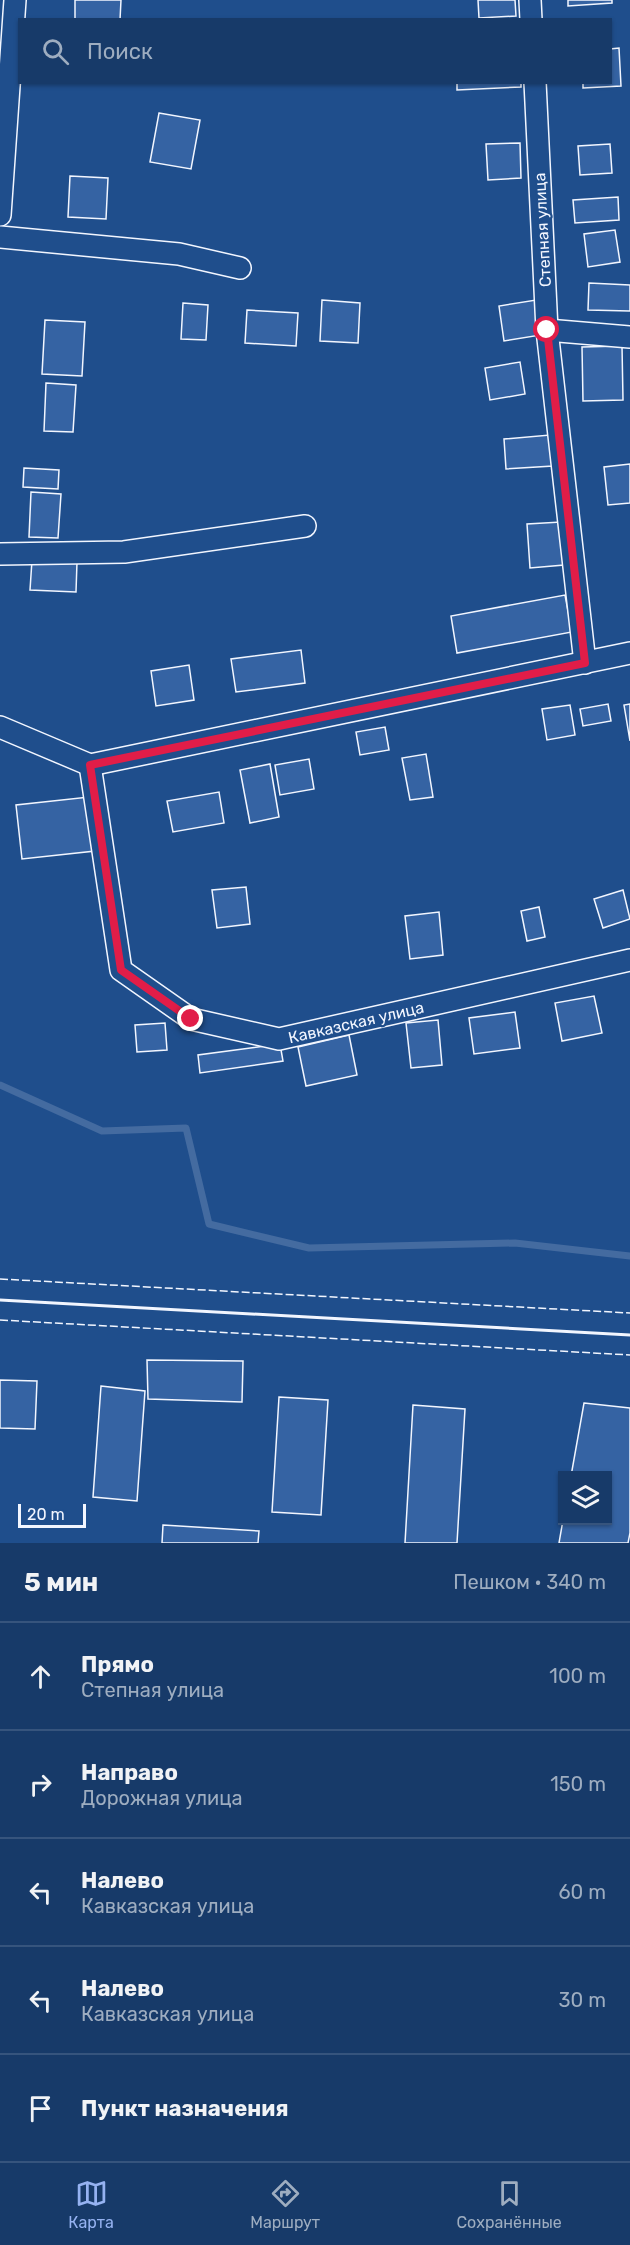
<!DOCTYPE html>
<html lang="ru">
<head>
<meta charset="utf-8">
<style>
	body { margin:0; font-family:Rubik,sans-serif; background:#20416f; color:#f1f3f6 }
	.controls { position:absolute; right:18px; bottom:18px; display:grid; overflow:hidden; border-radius:0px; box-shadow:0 2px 4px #0004 }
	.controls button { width:54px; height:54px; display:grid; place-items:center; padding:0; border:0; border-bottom:2px solid #36547d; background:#173a69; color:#f1f3f6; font:30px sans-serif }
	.scale { position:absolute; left:18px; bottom:15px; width:68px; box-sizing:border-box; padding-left:6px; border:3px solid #f2f6ff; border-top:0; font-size:16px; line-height:21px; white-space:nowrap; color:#f2f6ff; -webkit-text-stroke:4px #1f4e8c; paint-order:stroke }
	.stop { position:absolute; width:18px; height:18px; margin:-14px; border:4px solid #e11d48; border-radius:50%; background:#fff }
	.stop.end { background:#e11d48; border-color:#fff; box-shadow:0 2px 6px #0008 }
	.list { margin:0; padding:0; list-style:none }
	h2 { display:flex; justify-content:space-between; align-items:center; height:78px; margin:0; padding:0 24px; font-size:26px }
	h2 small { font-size:20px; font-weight:400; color:#9eadc0 }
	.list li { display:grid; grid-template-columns:39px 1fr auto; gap:18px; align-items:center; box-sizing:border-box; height:108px; padding:0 24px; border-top:2px solid #36547d }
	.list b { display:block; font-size:22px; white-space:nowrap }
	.list p { margin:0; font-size:20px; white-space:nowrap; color:#9eadc0 }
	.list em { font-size:20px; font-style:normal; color:#9eadc0 }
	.icon { flex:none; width:33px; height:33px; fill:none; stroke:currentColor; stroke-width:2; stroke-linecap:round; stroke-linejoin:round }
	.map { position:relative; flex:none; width:630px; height:1543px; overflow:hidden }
	.search { position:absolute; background:#173a69; box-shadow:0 2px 4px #0004; left:18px; right:18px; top:18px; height:66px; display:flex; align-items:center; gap:15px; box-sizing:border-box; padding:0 21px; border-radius:0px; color:#9eadc0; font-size:22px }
	.sheet { height:618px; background:#173a69 }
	nav { display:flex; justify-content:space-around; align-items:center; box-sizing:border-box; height:84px; border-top:2px solid #36547d; background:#173a69; font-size:16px; color:#9eadc0 }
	nav a { display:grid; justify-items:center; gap:3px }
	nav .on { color:#95b2f1 }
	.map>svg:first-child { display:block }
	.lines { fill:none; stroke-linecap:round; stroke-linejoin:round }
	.stream { stroke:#446ba0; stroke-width:7 }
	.building { fill:#3563a3; stroke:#f2f6ff; stroke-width:1.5 }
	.minor-casing { stroke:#f2f6ff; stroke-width:24 }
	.minor { stroke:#1f4e8c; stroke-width:21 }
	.fence { stroke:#f2f6ff; stroke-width:1.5; stroke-dasharray:8 3; stroke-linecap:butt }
	.wall { stroke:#f2f6ff; stroke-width:3 }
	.route { stroke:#e11d48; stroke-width:8 }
	.labels { text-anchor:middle; stroke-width:4.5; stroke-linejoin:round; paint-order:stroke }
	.street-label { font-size:16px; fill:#f2f6ff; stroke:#1f4e8c }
</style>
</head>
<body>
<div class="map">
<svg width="630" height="1543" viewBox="0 0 630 1543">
	<rect width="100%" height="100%" fill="#1f4e8c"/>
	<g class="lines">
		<!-- stream -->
		<path class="stream" d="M0,1085L102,1131L186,1128L209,1224L309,1248L515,1243L630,1256"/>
	</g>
	<!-- building -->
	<g class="building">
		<path d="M75,0H121L120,20H75Z"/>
		<path d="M478,0H515L516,16L479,18Z"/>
		<path d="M568,0H612V3L568,6Z"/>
		<path d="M619,48L621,86L583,88V82H610V49Z"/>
		<path d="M457,82H521V87L457,90Z"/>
		<path d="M159,113L200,120L191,169L150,162Z"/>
		<path d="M520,143L521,178L488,180L486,144Z"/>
		<path d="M610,144L612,173L580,175L578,146Z"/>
		<path d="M70,176L108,178L106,219L68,217Z"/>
		<path d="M618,197L619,220L575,223L573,200Z"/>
		<path d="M615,230L620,262L588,267L584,234Z"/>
		<path d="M589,283L630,285V311L588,310Z"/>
		<path d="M322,300L360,303L358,343L320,341Z"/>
		<path d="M536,300L541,335L504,341L499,306Z"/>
		<path d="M183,303L208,305L206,340L181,339Z"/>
		<path d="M247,310L298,313L296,346L245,343Z"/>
		<path d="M45,320L85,322L82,376L42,374Z"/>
		<path d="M622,346L623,400L583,401L582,347Z"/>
		<path d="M520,362L525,394L490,400L485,368Z"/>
		<path d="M46,383L76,385L73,432L44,431Z"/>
		<path d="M550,435L553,466L506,469L504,439Z"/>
		<path d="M630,464V503L608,505L604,467Z"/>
		<path d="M24,468L59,470L58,489L23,487Z"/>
		<path d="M31,492L61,494L58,538L29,537Z"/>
		<path d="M561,522L564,565L530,568L527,524Z"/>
		<path d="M32,560L77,562L76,592L30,590Z"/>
		<path d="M565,595L572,632L457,653L451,616Z"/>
		<path d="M301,650L305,683L236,692L231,659Z"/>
		<path d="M189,665L194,700L156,706L151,671Z"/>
		<path d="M608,704L611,721L583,726L580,709Z"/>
		<path d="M630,704V741L624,705Z"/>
		<path d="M570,705L575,735L547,740L542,709Z"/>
		<path d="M385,727L389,750L360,755L356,732Z"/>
		<path d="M426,754L433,797L410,800L402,758Z"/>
		<path d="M309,759L314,789L280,795L275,765Z"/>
		<path d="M270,764L279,817L250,823L240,770Z"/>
		<path d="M219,792L224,823L173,832L167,801Z"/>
		<path d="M89,797L95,851L22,859L16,805Z"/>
		<path d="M246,887L250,924L217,928L212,890Z"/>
		<path d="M623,890L630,919L603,928L594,899Z"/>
		<path d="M539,907L545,937L527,941L521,911Z"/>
		<path d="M439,912L443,955L410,959L405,916Z"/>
		<path d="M594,996L602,1033L562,1041L555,1003Z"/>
		<path d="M515,1012L520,1048L474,1054L469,1018Z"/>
		<path d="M438,1020L442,1065L411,1068L406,1023Z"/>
		<path d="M165,1023L167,1050L137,1052L135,1025Z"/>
		<path d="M349,1035L357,1075L306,1086L298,1047Z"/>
		<path d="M280,1044L283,1061L200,1073L198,1055Z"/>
		<path d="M147,1360L243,1361L242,1402L148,1399Z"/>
		<path d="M0,1380L37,1381L35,1429L0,1428Z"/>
		<path d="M101,1386L145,1391L137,1501L93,1497Z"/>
		<path d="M279,1397L328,1400L321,1515L272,1512Z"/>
		<path d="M584,1403L630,1408V1533L628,1543H559L563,1520H608V1476H571Z"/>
		<path d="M413,1405L465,1409L457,1543H405Z"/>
		<path d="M163,1525L259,1531L258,1543H162Z"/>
	</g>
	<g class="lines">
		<defs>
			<g id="minor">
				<path d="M530,0L531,20"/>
				<path d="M535,82L547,330L585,663"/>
				<path d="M0,215L15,0"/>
				<path d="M0,237L179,254L240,268"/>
				<path d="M547,330L630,337"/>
				<path d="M0,554L124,552L305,526"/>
				<path d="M0,727L90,765"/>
				<path d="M90,765L121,970L191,1019L279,1039L630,960"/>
				<path d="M90,765L630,653"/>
			</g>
		</defs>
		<!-- minor casing -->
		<use href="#minor" class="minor-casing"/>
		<!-- minor -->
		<use href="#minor" class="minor"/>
		<!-- fence -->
		<g class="fence">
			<path d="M0,1279L630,1313"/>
			<path d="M0,1320L630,1355"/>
		</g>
		<!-- wall -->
		<path class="wall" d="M0,1300L630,1335"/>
	</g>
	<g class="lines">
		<!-- route -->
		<path class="route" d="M191,1019L121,970L90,765L585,663L547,330"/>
	</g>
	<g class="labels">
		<!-- street labels -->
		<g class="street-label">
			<text transform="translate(542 230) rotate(-93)" y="6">Степная улица</text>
			<text transform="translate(356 1022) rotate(-13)" y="6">Кавказская улица</text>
		</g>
	</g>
</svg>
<div class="controls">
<button><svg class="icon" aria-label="layers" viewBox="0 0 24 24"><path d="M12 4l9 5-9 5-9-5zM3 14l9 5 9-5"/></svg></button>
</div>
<div class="scale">20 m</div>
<div class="stop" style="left:547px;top:330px"></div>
<div class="stop end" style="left:191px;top:1019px"></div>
<div class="search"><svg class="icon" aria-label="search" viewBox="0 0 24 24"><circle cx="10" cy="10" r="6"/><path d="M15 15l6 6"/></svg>Поиск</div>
</div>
<section class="sheet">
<h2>5 мин<small>Пешком · 340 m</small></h2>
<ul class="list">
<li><svg class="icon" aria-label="ahead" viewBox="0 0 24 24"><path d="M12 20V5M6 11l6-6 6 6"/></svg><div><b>Прямо</b><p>Степная улица</p></div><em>100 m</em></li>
<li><svg class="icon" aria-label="right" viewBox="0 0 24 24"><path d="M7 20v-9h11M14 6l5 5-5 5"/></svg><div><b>Направо</b><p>Дорожная улица</p></div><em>150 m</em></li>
<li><svg class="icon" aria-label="left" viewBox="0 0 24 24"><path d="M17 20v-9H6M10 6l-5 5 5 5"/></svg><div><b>Налево</b><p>Кавказская улица</p></div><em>60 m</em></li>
<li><svg class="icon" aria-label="left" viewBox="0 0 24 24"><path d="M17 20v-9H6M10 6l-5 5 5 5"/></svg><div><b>Налево</b><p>Кавказская улица</p></div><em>30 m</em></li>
<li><svg class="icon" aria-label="arrive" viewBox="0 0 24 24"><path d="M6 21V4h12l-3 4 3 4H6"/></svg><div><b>Пункт назначения</b></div></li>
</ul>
</section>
<nav>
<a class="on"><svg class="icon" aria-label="map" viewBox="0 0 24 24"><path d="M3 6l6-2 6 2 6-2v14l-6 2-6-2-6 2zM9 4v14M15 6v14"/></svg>Карта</a>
<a><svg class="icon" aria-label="directions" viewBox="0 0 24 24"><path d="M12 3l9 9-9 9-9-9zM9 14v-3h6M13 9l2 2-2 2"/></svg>Маршрут</a>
<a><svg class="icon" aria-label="saved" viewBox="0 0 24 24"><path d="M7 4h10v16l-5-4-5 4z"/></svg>Сохранённые</a>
</nav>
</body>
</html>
